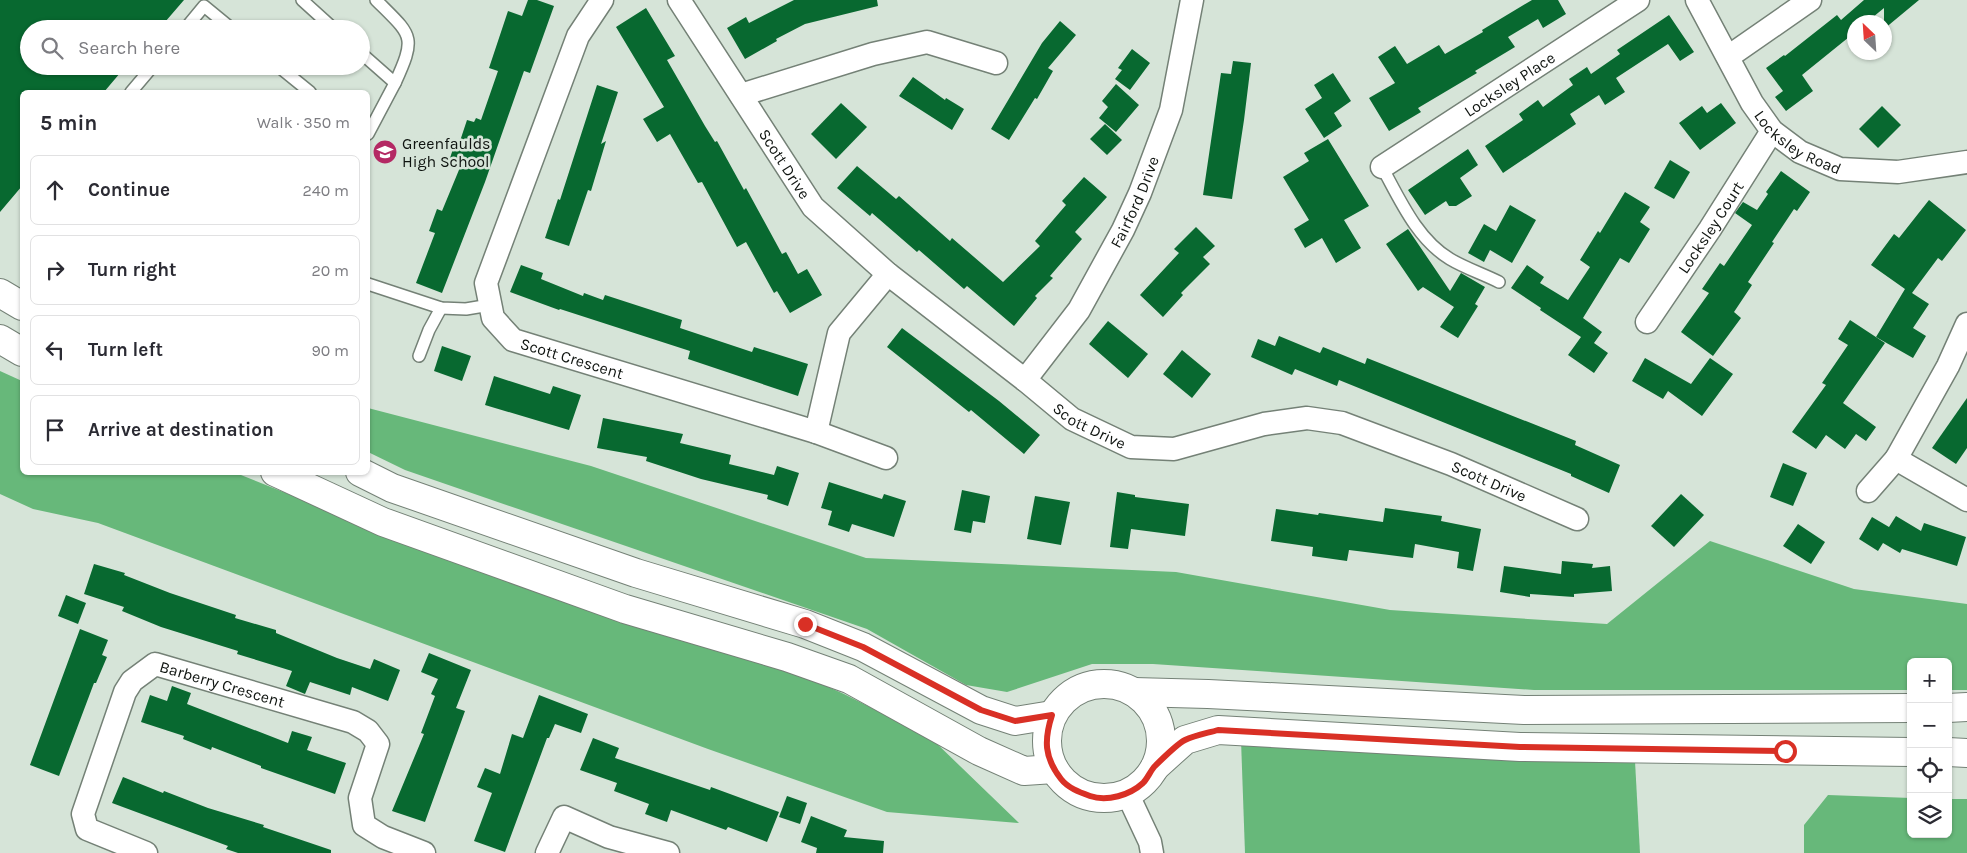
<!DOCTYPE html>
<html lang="en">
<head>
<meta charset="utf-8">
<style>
	body { margin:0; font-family:Karla,sans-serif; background:#f2f2f3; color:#2b2b33 }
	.controls { position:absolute; right:15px; bottom:15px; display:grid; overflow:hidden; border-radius:8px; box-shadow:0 1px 4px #0004 }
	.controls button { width:45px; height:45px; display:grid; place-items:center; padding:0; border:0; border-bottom:1px solid #e1e1e2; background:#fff; color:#2b2b33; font:25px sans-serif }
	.compass { position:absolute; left:1847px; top:15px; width:45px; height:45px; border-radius:50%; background:#fff; box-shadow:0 1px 4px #0004; rotate:335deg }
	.stop { position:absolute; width:15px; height:15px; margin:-11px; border:4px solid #d93025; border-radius:50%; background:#fff }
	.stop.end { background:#d93025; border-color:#fff; box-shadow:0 1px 5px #0008 }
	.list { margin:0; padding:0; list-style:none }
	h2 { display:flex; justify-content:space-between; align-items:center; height:65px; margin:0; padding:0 20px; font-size:21px }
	h2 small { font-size:16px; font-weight:400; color:#7c7c81 }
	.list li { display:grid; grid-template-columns:32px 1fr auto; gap:15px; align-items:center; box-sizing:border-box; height:70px; margin:0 10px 10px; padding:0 10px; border:1px solid #e1e1e2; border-radius:8px }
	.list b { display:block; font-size:19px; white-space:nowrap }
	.list em { font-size:16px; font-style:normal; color:#7c7c81 }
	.icon { flex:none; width:28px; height:28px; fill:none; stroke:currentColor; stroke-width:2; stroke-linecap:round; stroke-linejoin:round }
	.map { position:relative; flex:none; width:1967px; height:853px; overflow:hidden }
	.search { position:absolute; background:#fff; box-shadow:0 1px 4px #0004; left:20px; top:20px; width:350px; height:55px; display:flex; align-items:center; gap:12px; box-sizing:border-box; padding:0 18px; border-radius:28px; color:#7c7c81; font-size:19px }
	.panel { position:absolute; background:#fff; box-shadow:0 1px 4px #0004; left:20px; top:90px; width:350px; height:385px; border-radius:8px }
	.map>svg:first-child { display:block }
	.forest { fill:#67b87a }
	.building { fill:#086930 }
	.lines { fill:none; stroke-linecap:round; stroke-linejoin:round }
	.lane-casing { stroke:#748176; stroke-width:14 }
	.street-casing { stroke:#748176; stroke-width:25 }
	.primary-casing { stroke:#748176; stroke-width:30 }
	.lane { stroke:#fff; stroke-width:11 }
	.street { stroke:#fff; stroke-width:22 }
	.primary { stroke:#fff; stroke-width:28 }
	.route { stroke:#d93025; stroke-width:6 }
	.labels { text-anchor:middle; stroke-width:5; stroke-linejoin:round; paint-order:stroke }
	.street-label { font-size:16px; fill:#0f1410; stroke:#d6e4d8 }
	.poi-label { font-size:16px; fill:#0f1410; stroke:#d6e4d8; text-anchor:start }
</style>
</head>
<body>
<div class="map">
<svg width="1967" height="853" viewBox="0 0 1967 853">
	<rect width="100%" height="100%" fill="#d6e4d8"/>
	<!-- forest -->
	<g class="forest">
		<path d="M0,371L22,381V472L236,473L443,556L768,660L844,694L931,738L1019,823L887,812L708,749L98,523L33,509L0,494Z"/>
		<path d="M368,408L591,466L866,558L1176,572L1390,610L1607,624L1710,541L1854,589L1967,604V690H1948V662H1911V690H1534L1153,664H1092L1007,692L966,685L867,629L405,470L368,452Z"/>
		<path d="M1241,740L1635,761L1640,853H1245Z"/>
		<path d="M1828,795L1911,798V834H1948V799H1967V853H1804V825Z"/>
	</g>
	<!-- building -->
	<g class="building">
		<path d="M0,0H184L159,29H29V66H126L104,92H22V186L0,212Z"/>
		<path d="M528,0H537L554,6L530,73L524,71L485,182L442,293L416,283L435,233L429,231L437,209L442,211L461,165L449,161L455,143L459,144L467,120L474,122L476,118L481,120L498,71L489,68L508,11L522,16Z"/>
		<path d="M794,0H877L878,6L805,24L776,39L777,41L745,59L727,28L746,17L749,23Z"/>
		<path d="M1532,0H1558L1566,14L1543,28L1538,19L1508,37L1515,47L1475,71L1477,73L1418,108L1421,112L1389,131L1369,98L1395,83L1378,57L1395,46L1407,64L1439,45L1445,54L1483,32L1482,30Z"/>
		<path d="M1864,0H1919L1884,29V8L1867,22H1854V33L1802,75L1813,91L1786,111L1775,97L1783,91L1766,68L1784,55L1785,56L1837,15L1841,20Z"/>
		<path d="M646,8L675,56L667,60L705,126L715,142L717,141L744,190L746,188L782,254L786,252L798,274L807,269L822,295L790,313L777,291L774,293L746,242L737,247L702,182L698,183L670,134L657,142L643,119L664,107L616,27Z"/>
		<path d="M1669,15L1694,52L1680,61L1668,44L1645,59L1616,78L1625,92L1605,105L1599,95L1570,114L1576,124L1503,173L1485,146L1523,120L1519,114L1538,100L1543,107L1573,85L1569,79L1587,67L1591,74L1620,54L1617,50Z"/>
		<path d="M1060,21L1076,35L1048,68L1053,71L1037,99L1035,98L1009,140L991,129L1042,43Z"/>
		<path d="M1132,49L1150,63L1130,90L1115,79L1122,70L1118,68Z"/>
		<path d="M1233,61L1251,63L1244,120L1232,199L1203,195L1221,73L1231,74Z"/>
		<path d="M1333,73L1351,101L1334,113L1342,126L1324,138L1305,109L1322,98L1314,85Z"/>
		<path d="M913,77L945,100L946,98L964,109L952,130L899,96Z"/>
		<path d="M1116,84L1139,105L1116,132L1099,118L1108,107L1102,101Z"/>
		<path d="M597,85L618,92L601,144L606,141L591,191L588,190L569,246L545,238L558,199L560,200Z"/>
		<path d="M841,103L867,127L836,159L811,134Z"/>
		<path d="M1721,103L1736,123L1700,150L1679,123L1702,106L1707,113Z"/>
		<path d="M1882,106L1901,125L1878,148L1859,129Z"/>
		<path d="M1105,124L1122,140L1107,155L1090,139Z"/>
		<path d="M1328,139L1369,206L1344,220L1361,248L1336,263L1322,238L1305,248L1294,229L1309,220L1283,177L1309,161L1304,153Z"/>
		<path d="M1468,149L1478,165L1460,178L1472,196L1456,206H1449L1446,201L1425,215L1408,190Z"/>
		<path d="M1670,160L1690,172L1674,199L1654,188Z"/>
		<path d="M857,166L896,199L899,196L950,241L952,238L1003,282L1040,246L1035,241L1066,205L1062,201L1084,177L1107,197L1075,232L1082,239L1050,276L1053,278L1035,296L1037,298L1014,326L967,286L964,289L919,250L917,252L872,213L870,216L837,188Z"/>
		<path d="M1781,171L1810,192L1797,211L1794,209L1772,242L1774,243L1748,282L1752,285L1734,312L1741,318L1713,356L1681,332L1709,293L1702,289L1720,263L1724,266L1752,225L1735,213L1743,202L1757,210L1768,194L1766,192Z"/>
		<path d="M1625,192L1650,207L1640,222L1650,229L1629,263L1620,258L1583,318L1602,332L1594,343L1608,353L1594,373L1568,355L1581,337L1540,310L1541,308L1511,288L1527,265L1544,277L1540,283L1568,300L1590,267L1580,260L1598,231L1600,233Z"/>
		<path d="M1929,200L1966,230L1942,261L1938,258L1912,293L1929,304L1913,328L1926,336L1913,358L1876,337L1905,289L1871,265L1894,234L1899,238Z"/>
		<path d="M1510,205L1536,220L1512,263L1490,250L1484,262L1468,253L1484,224L1496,231Z"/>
		<path d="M1196,227L1215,246L1203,257L1210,264L1181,293L1183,295L1163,317L1140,295L1179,253L1174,249Z"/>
		<path d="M1408,229L1450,291L1461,273L1485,287L1475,304L1478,306L1458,338L1440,327L1454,307L1423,287L1418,291L1386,244Z"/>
		<path d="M521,265L543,273L541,279L583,296L584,293L603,300L605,295L682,320L680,328L752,352L754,347L808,364L798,396L688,359L690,351L560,309L559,310L510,292Z"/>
		<path d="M1850,320L1885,343L1843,403L1876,427L1866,441L1856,434L1845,449L1826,435L1816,449L1792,432L1826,385L1822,383L1848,345L1838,339Z"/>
		<path d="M1108,321L1148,354L1128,378L1089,344Z"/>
		<path d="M902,328L999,401L1040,435L1024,454L971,410L969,412L887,347Z"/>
		<path d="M1279,336L1320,353L1323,347L1365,364L1367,358L1576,441L1575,445L1620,465L1609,493L1571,476V474L1339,380L1337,386L1295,369L1292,375L1251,357L1258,339L1275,346Z"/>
		<path d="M442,346L471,356L462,381L434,371Z"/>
		<path d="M1182,350L1211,374L1192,398L1163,374Z"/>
		<path d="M1645,358L1691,384L1710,358L1733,374L1702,416L1668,391L1663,399L1632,381Z"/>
		<path d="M494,376L550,394L553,386L581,395L569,430L485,405Z"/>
		<path d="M1967,398V448L1956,464L1932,448Z"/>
		<path d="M603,418L683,434L680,443L731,455L729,464L774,475L777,466L799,473L788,506L767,499L768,495L701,479L646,461L647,457L597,448Z"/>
		<path d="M1783,463L1807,473L1793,506L1770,497Z"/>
		<path d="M829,482L882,499L884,494L906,501L894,537L852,524L849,532L828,525L832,511L821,508Z"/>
		<path d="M962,490L990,496L985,523L973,521L971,533L954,530Z"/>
		<path d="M1117,492L1135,495V497L1189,504L1185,536L1131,529L1128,549L1110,547Z"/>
		<path d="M1681,494L1704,515L1674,547L1651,526Z"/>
		<path d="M1035,496L1070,502L1061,545L1027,539Z"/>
		<path d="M1385,508L1442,516L1441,521L1481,529L1473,571L1457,568L1459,552L1415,544L1413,558L1349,550L1347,561L1312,556L1313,547L1271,541L1276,509L1318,515L1319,513L1383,522Z"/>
		<path d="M1896,516L1921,531L1924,523L1966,537L1957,566L1902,549L1900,553L1883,543L1878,551L1859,539L1872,517L1889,527Z"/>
		<path d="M1798,524L1825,542L1811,564L1783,546Z"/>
		<path d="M1562,561L1593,564L1592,568L1610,566L1612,591L1574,594V597L1530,594V597L1500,592L1504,566L1561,574Z"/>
		<path d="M94,564L125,573L124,575L170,593L236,615L235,618L276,630V633L337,658L370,669L374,659L400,670L388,701L352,687L350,695L310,682L305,694L286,686L292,671L237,654L238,651L161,627L122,611L124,607L84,594Z"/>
		<path d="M66,595L86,603L78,624L58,616Z"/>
		<path d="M80,629L108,640L102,655L107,657L96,683H94L59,776L30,765Z"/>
		<path d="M429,653L471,670L456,708L465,711L425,822L392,811L424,734L421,733L435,696L431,694L438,679L421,672Z"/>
		<path d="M172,686L191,693L187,704L288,743L292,731L312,737L307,750L346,763L335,794L261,768V766L212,747L211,750L183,739L184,736L141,722L150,695L167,701Z"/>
		<path d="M539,695L588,714L581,733L555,724L549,738H547L505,852L474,841L492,793L477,787L485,768L500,774L512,734L523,738Z"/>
		<path d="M593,738L619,748L615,758L710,790L711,787L779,812L767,842L728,827L726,830L671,810L667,822L645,814L649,804L614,791L617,783L580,770Z"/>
		<path d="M123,777L163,793L164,791L208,808L264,825L263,827L331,850V853H238L226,849L228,846L112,803Z"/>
		<path d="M787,796L807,803L800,824L779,817Z"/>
		<path d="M811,816L847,830L844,837L884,841L883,853H816L817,848L801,842Z"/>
	</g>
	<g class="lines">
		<defs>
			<g id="lane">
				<path d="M302,0L334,29"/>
				<path d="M376,0C412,36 417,35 395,83"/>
				<path d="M185,29L204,6L232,29"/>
				<path d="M361,53L395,83L368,134"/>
				<path d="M278,66L310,92"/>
				<path d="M131,92L153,66"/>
				<path d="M1382,167C1400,200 1417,239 1450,259C1465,268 1483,274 1499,282"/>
				<path d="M368,284L441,308L466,309L490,305"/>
				<path d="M419,356L429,330L441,308"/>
			</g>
			<g id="street">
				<path id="s1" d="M602,0L578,36L486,283L493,318L513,340L816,432L886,458"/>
				<path id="s2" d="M679,0L813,207L888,274L1025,380L1072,419L1131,447L1174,449L1264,424L1307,418L1342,423L1451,464L1577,519"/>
				<path id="s3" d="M1697,0L1752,103L1772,131L1800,152L1840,169L1898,172L1967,162"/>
				<path d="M1728,57L1810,0"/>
				<path d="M741,95L873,54L927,42L996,63"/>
				<path id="s4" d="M1382,167L1638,0"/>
				<path id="s5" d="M1647,322L1710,229L1772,131"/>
				<path d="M1967,324L1948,366L1896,459L1967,500"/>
				<path id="s6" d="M1025,380L1079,310L1123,230L1140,193L1171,110L1192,0"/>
				<path d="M816,432L839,333L888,274"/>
				<path d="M1868,491L1896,459"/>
				<path d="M1127,793L1150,842L1152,853"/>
				<path id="s7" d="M146,853L87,829L83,814L125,692L132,681L155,664L353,722L368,731L378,744L360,798L364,825L383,837L424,853"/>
				<path d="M547,853L564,817L609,837L668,853"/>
			</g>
			<g id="primary">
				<path d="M0,293L22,306"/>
				<path d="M0,339L22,352"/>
				<path d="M275,472L383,522L625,609L787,657L849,679L979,751L1024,771L1054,769"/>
				<path d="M360,472L392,488L636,573L805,624L863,647L981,710L1015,721L1052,715"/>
				<circle cx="1104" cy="741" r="57"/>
				<path d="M1134,692L1208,694L1524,710L1911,708"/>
				<path d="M1948,708L1967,707"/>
				<path d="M1948,752L1967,753"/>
				<path d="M1155,767L1185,740L1218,730L1520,747L1911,752"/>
			</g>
		</defs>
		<!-- lane casing -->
		<use href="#lane" class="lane-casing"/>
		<!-- street casing -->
		<use href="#street" class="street-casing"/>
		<!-- primary casing -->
		<use href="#primary" class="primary-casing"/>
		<!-- lane -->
		<use href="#lane" class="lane"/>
		<!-- street -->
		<use href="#street" class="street"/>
		<!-- primary -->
		<use href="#primary" class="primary"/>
	</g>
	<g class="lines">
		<!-- route -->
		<path class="route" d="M805,624L863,647L981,710L1015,721L1052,715C1044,740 1044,757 1061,779C1068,788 1079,792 1090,796C1107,802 1130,795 1143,783C1147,779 1150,772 1154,767C1161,760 1177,744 1185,740C1195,735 1208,733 1218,730L1520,747L1785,751"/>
	</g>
	<!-- icons -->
	<defs>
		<symbol id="school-disc" viewBox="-11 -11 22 22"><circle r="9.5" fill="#b42964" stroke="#d6e4d8"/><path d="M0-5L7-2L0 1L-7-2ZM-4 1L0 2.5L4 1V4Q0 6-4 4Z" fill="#fff"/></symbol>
	</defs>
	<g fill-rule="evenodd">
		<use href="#school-disc" x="371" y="138" width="28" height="28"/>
	</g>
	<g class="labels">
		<!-- street labels -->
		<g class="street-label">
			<text dy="6" stroke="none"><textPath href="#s4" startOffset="152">Locksley Place</textPath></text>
			<text dy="6" stroke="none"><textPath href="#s3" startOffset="179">Locksley Road</textPath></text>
			<text dy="6" stroke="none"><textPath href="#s2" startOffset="195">Scott Drive</textPath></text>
			<text dy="6" stroke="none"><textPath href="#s6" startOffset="210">Fairford Drive</textPath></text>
			<text dy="6" stroke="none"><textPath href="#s5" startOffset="114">Locksley Court</textPath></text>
			<text dy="6" stroke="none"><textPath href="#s1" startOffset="434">Scott Crescent</textPath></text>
			<text dy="6" stroke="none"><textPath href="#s2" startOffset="600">Scott Drive</textPath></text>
			<text dy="6" stroke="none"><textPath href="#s2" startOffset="1020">Scott Drive</textPath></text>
			<text dy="6" stroke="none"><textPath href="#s7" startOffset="320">Barberry Crescent</textPath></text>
		</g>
		<!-- poi labels -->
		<g class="poi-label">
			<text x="402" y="149">Greenfaulds<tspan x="402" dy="18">High School</tspan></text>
		</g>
	</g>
</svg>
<div class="controls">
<button>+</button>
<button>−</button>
<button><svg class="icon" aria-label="locate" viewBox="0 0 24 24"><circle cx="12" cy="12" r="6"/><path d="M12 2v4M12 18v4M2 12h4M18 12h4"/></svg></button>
<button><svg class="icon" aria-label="layers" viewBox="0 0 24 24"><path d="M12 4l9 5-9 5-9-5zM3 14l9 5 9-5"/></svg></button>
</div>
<svg class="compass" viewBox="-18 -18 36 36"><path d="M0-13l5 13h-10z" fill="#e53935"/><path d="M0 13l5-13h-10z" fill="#7c7c81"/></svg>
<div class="stop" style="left:1785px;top:751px"></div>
<div class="stop end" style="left:805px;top:624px"></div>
<div class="search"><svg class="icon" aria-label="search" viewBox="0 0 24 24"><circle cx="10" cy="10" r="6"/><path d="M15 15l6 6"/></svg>Search here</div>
<section class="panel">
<h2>5 min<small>Walk · 350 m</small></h2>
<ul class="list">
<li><svg class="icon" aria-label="ahead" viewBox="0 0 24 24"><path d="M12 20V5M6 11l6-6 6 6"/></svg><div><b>Continue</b></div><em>240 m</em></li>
<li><svg class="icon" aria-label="right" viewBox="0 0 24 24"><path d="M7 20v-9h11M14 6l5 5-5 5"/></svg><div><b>Turn right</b></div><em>20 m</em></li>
<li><svg class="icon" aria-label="left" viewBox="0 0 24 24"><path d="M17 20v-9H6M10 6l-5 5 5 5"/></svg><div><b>Turn left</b></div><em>90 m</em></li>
<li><svg class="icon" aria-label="arrive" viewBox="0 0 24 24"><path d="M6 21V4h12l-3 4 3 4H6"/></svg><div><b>Arrive at destination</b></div></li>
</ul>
</section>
</div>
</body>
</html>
